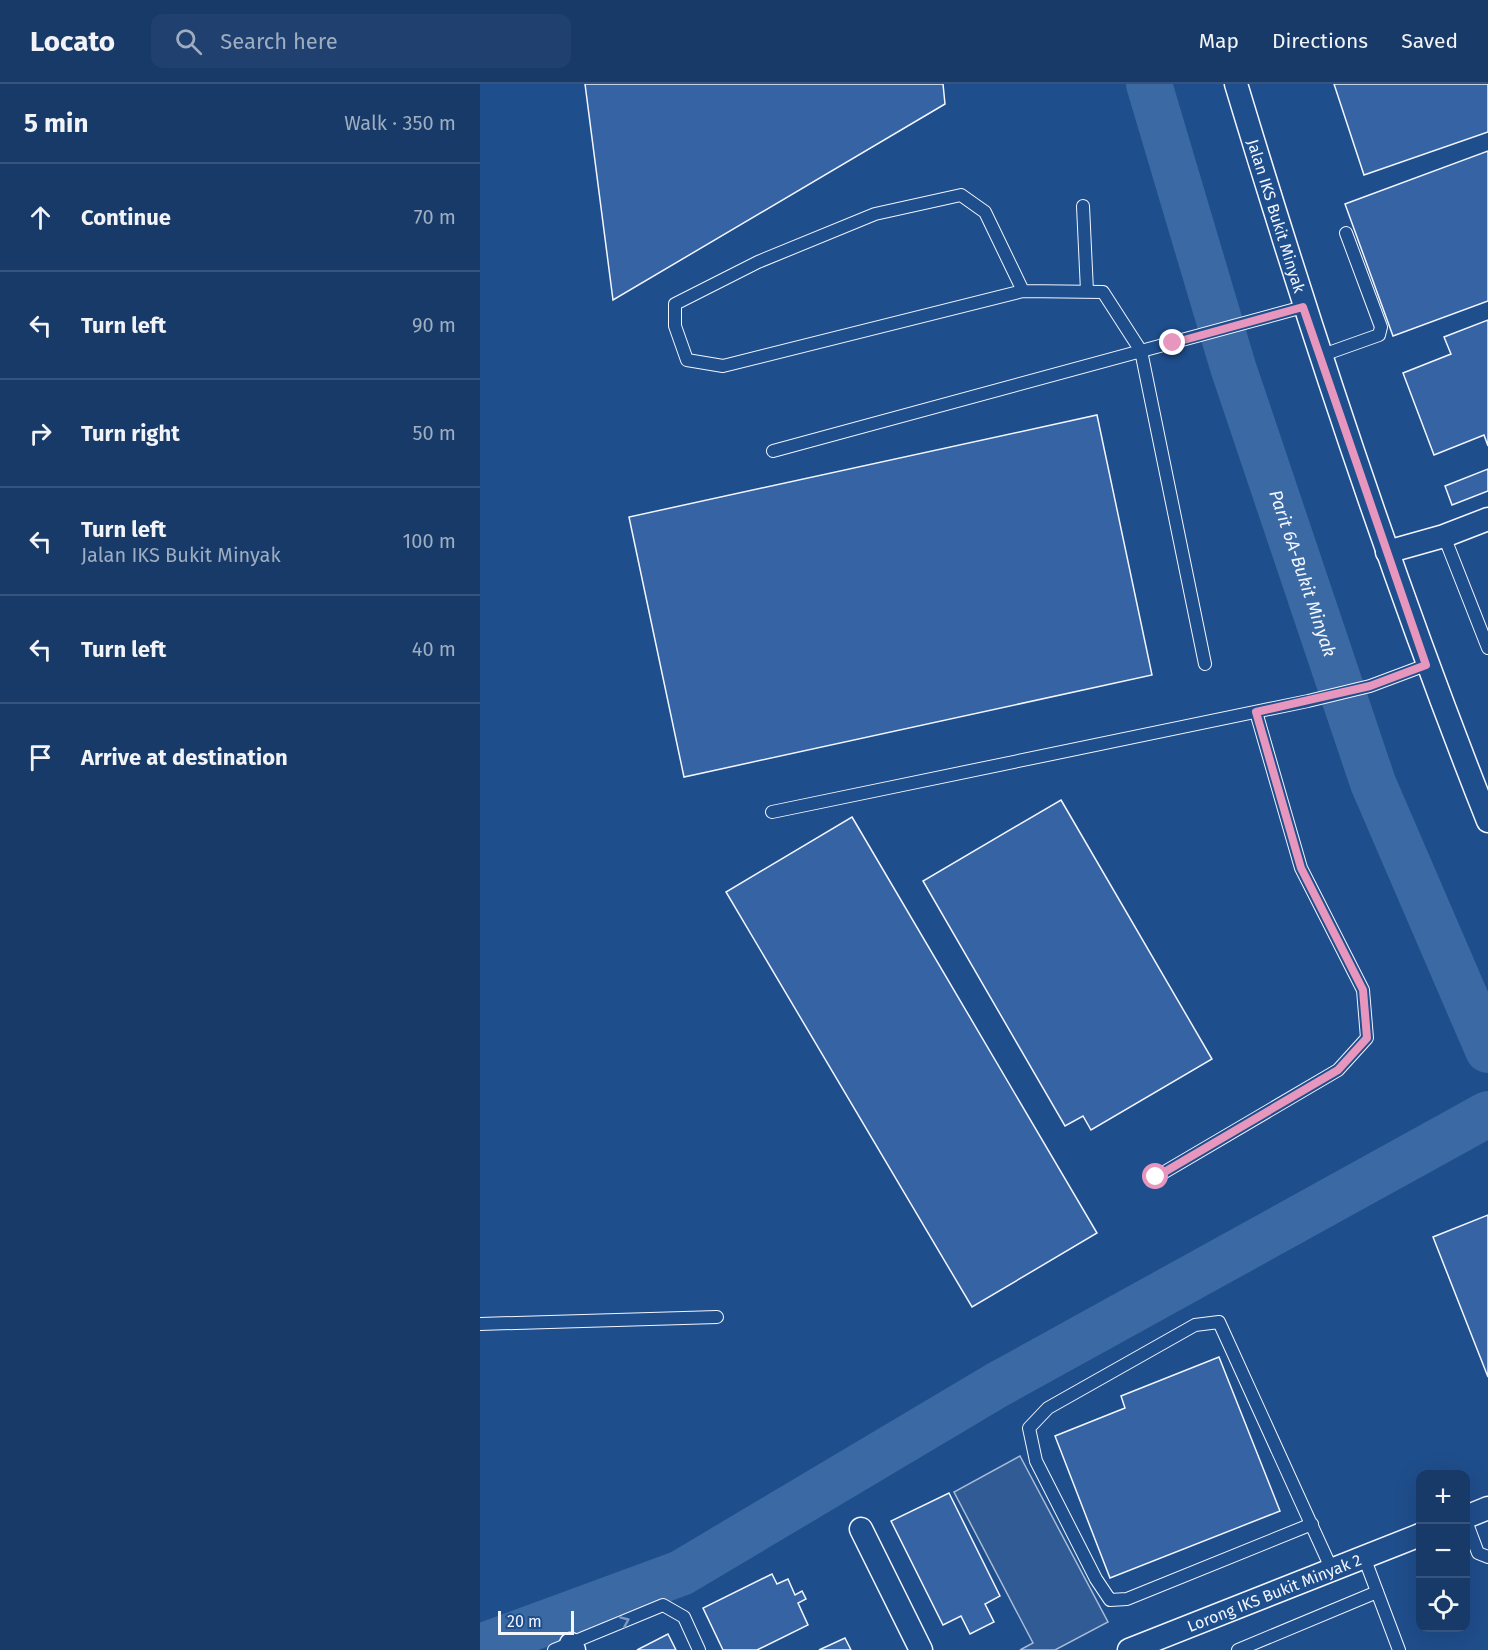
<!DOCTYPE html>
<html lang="en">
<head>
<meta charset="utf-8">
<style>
	body { margin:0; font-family:"Fira Sans",sans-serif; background:#20416f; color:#f1f3f6 }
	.controls { position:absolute; right:18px; bottom:18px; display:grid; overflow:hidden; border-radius:12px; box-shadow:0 6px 24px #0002 }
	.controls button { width:54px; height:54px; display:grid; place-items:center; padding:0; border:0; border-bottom:2px solid #36547d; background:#173a69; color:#f1f3f6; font:30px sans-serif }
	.scale { position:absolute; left:18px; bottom:15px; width:76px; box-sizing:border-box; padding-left:6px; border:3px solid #f2f6ff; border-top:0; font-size:16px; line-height:21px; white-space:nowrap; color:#f2f6ff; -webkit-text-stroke:4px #1f4e8c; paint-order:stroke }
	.stop { position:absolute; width:18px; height:18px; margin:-14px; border:4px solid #e797bd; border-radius:50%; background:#fff }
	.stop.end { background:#e797bd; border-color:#fff; box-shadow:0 2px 6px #0008 }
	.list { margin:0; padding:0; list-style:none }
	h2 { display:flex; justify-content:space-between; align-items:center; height:78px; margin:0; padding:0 24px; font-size:26px }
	h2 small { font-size:20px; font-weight:400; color:#9eadc0 }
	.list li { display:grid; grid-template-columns:39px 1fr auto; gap:18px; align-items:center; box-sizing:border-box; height:108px; padding:0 24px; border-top:2px solid #36547d }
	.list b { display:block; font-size:22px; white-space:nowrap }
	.list p { margin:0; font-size:20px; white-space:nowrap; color:#9eadc0 }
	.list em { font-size:20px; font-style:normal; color:#9eadc0 }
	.icon { flex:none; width:33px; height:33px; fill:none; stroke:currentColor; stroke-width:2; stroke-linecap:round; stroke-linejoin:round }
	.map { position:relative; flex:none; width:1008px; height:1566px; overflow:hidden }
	header { display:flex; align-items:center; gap:36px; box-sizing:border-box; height:84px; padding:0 30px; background:#173a69; border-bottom:2px solid #36547d }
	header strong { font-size:28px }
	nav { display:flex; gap:33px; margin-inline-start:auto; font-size:21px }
	.search { width:420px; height:54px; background:#20416f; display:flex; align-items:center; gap:15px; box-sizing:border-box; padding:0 21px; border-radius:12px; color:#9eadc0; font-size:22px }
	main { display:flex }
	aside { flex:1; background:#173a69 }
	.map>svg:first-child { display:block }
	.parking { fill:#305b95; stroke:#a8bbd7; stroke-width:1.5 }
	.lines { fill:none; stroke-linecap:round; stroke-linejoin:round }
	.river { stroke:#3b69a3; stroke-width:46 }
	.building { fill:#3563a3; stroke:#f2f6ff; stroke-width:1.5 }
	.lane-casing { stroke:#f2f6ff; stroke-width:14 }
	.street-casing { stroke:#f2f6ff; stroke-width:25 }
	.lane { stroke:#1f4e8c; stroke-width:12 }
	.street { stroke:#1f4e8c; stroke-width:22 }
	.oneway { stroke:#7e9ac0 }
	.route { stroke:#e797bd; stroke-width:8 }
	.labels { text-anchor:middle; stroke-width:4.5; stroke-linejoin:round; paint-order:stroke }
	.street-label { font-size:16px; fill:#f2f6ff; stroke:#1f4e8c }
	.water-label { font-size:18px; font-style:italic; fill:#f2f6ff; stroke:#1f4e8c }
</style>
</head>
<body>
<header>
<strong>Locato</strong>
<div class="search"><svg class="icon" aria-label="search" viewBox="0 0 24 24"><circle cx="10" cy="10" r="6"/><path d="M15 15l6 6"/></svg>Search here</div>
<nav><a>Map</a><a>Directions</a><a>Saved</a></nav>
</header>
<main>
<aside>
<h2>5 min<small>Walk · 350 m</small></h2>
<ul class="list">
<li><svg class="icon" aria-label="ahead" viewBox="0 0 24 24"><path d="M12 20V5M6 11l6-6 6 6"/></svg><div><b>Continue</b></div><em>70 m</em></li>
<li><svg class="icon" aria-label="left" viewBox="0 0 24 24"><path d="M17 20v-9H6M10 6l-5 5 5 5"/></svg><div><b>Turn left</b></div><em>90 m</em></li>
<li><svg class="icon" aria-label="right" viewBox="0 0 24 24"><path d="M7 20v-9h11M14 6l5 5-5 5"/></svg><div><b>Turn right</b></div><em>50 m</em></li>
<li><svg class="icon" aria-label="left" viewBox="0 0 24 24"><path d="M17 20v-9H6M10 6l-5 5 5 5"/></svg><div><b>Turn left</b><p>Jalan IKS Bukit Minyak</p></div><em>100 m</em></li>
<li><svg class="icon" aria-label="left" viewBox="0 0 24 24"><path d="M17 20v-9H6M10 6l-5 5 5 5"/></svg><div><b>Turn left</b></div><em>40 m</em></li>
<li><svg class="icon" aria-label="arrive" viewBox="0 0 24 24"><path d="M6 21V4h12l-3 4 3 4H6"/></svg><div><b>Arrive at destination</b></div></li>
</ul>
</aside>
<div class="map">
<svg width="1008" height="1566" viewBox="0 0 1008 1566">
	<rect width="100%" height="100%" fill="#1f4e8c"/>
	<!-- parking -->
	<path class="parking" d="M540,1372L628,1538L575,1566H540L553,1559L474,1408Z"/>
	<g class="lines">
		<!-- river -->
		<g class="river">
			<path id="s1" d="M669,0L753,283L893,699L1008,966"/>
			<path d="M0,1563L201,1489L517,1301L1008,1030"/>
		</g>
	</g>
	<!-- building -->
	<g class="building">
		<path d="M105,0H463L465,20L133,216Z"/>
		<path d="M854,0H1008V48L884,91Z"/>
		<path d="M1008,67V217L913,252L865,120Z"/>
		<path d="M1008,236V362L1004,351L954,371L923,289L971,270L964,253Z"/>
		<path d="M617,331L672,591L204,693L149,433Z"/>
		<path d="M1008,385V407L972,421L965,402Z"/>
		<path d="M581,716L732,975L611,1046L603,1032L585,1042L443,797Z"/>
		<path d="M372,733L617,1149L492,1223L246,808Z"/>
		<path d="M1008,1131V1293L953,1153Z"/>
		<path d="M739,1273L800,1427L630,1494L575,1352L645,1324L641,1312Z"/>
		<path d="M469,1409L520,1512L505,1520L514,1538L490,1550L481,1532L463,1541L411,1437Z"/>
		<path d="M292,1490L297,1500L308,1495L315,1511L322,1507L326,1515L318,1519L328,1541L277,1566H243L223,1524Z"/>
		<path d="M188,1550L196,1566H157Z"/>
		<path d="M365,1554L371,1566H339Z"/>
	</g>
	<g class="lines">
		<defs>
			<g id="lane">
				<path d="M603,122L607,207"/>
				<path d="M543,207L505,128L481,111L395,130L278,178L195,220V242L207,276L243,282L543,207L623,208L661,267L725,580"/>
				<path d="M840,272L899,251L901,243L866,149"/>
				<path d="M293,367L823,223"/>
				<path d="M964,452L1008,564"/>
				<path d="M292,728L828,617L890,602L946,581"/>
				<path d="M676,1093L858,986L887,954L883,906L821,784L776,628"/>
				<path d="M0,1240L237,1233"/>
				<path d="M986,1437L998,1469L1008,1473"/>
				<path d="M832,1440L647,1515L630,1516L616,1495L556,1377L549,1344L568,1324L715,1241L739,1238L852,1486"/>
				<path d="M884,1473L919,1566"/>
				<path d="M74,1566L183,1521L204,1533L219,1566"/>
				<path d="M758,1566L897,1508"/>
			</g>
			<g id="street">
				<path id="s2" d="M756,0C831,249 912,495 1008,737"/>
				<path d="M907,468L964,452L1008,435"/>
				<path d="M986,1433L1008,1424"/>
				<path d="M381,1445L441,1566"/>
				<path d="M91,1560L94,1566"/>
				<path id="s3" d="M649,1566L940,1451"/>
			</g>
		</defs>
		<!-- lane casing -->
		<use href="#lane" class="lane-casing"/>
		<!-- street casing -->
		<use href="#street" class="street-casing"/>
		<!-- lane -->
		<use href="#lane" class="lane"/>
		<!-- street -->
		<use href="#street" class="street"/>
	</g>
	<!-- one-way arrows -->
	<defs><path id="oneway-chevron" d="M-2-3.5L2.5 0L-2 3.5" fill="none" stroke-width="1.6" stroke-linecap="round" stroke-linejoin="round" transform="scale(1.5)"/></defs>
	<use class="oneway" href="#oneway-chevron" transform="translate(145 1537) rotate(-23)"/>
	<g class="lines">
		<!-- route -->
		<path class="route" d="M676,1093L858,986L887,954L883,906L821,784L776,628L890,602L946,581L823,223L693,259"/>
	</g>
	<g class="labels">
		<!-- street labels -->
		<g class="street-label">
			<text dy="6" stroke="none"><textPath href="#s2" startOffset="138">Jalan IKS Bukit Minyak</textPath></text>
			<text dy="6" stroke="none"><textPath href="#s3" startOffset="156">Lorong IKS Bukit Minyak 2</textPath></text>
		</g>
		<!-- water labels -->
		<g class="water-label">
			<text dy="6" stroke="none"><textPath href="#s1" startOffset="513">Parit 6A-Bukit Minyak</textPath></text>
		</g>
	</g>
</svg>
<div class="controls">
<button>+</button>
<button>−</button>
<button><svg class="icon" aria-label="locate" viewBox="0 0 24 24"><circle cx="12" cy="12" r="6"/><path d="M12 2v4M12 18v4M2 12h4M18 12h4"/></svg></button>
</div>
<div class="scale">20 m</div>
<div class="stop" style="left:676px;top:1093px"></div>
<div class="stop end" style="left:693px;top:259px"></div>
</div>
</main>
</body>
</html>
